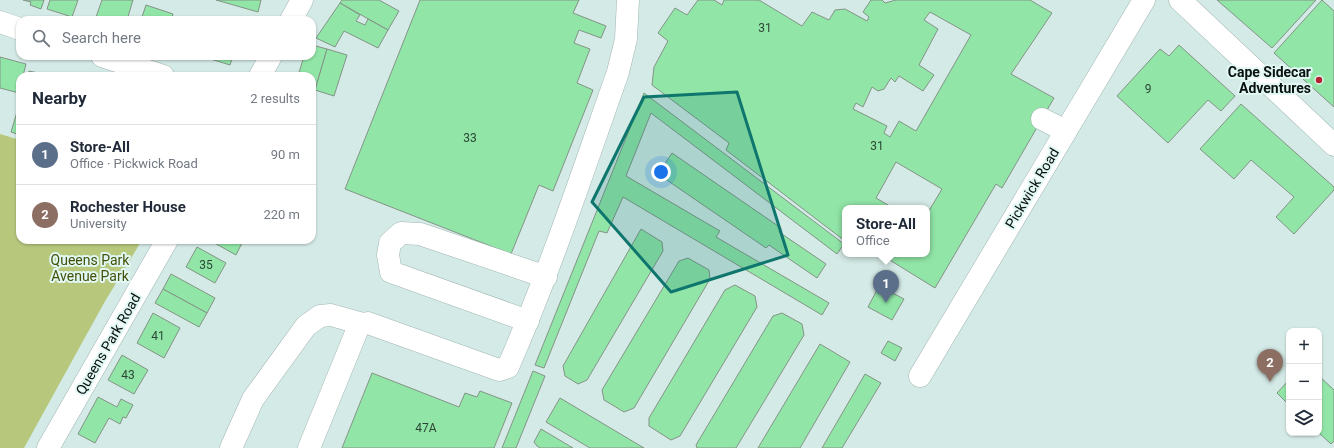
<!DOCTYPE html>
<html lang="en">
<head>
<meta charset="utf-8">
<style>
	body { margin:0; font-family:Roboto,sans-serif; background:#f6f6f7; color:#1f2937 }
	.controls { position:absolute; right:12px; bottom:12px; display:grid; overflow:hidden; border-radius:8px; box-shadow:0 1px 3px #0004 }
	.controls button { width:36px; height:36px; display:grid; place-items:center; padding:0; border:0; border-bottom:1px solid #e0e1e3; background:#fff; color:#1f2937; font:20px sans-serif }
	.you { position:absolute; left:661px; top:172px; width:14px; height:14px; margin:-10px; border:3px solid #fff; border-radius:50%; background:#1a73e8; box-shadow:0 0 0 6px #1a73e833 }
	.badge { display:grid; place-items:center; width:26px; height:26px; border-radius:50%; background:#0b8043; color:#fff; font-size:13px; font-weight:700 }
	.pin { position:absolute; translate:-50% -33px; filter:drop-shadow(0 1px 2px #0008) }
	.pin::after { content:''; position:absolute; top:21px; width:14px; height:12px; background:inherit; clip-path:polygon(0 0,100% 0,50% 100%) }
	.popup { position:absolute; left:842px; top:205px; width:88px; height:52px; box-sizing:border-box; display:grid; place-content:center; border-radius:8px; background:#fff; filter:drop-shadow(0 1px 3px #0005); font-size:13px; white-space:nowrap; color:#747a83 }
	.popup b { font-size:15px; color:#1f2937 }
	.popup::after { content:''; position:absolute; left:50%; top:100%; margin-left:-8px; border:8px solid transparent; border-top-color:#fff }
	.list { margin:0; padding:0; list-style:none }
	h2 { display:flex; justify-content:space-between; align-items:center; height:52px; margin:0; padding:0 16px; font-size:17px }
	h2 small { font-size:13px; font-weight:400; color:#747a83 }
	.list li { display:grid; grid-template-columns:26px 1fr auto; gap:12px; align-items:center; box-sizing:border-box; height:60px; padding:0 16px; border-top:1px solid #e0e1e3 }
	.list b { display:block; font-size:15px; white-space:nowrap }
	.list p { margin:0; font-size:13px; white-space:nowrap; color:#747a83 }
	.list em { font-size:13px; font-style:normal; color:#747a83 }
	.icon { flex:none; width:22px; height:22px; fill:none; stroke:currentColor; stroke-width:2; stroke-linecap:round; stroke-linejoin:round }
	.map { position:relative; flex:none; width:1334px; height:448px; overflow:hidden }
	.search { position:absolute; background:#fff; box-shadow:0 1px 3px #0004; left:16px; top:16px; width:300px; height:44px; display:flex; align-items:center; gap:10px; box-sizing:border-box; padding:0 14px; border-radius:12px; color:#747a83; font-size:15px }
	.panel { position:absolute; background:#fff; box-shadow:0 1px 3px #0004; left:16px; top:72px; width:300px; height:172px; border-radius:12px }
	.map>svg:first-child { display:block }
	.green { fill:#b7c87d }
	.building { fill:#91e6a7; stroke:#849387; fill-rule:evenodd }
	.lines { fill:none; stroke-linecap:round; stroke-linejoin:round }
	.minor-casing { stroke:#a0b6b2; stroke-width:23 }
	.minor { stroke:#fff; stroke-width:22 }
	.marked { fill:#0f766e; fill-opacity:0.2; stroke:#0f766e; stroke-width:3; stroke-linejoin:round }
	.poi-dot { fill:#b3212f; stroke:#e1f7f3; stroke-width:1.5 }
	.labels { text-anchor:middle; stroke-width:4; stroke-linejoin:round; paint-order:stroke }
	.number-label { font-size:12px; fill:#2b4635 }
	.poi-label { font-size:14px; font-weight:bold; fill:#09110f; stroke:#e1f7f3; text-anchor:end }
	.street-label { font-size:14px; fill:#09110f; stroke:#e1f7f3 }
	.park-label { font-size:14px; fill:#45510b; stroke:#e1f7f3 }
</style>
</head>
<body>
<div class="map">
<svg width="1334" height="448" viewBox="0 0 1334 448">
	<rect width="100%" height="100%" fill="#d4eae6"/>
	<!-- green -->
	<path class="green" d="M0,134L20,140V240H142L104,303L24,448H0Z"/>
	<!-- building -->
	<g class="building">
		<path d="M23,0H44L41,9L30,5L31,2Z"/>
		<path d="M50,0H78L72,17L47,9Z"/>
		<path d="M102,0H133L127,20H95Z"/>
		<path d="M216,0H261L258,12Z"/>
		<path d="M342,0H379L399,11L388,30L340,3Z"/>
		<path d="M420,0H579L573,13L606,26L601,38L579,30L574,43L590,49L577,83L593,90L553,191L539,185L511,254L345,189Z"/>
		<path d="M698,0H714L722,5L724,0H759L802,26L812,12L829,20L835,10L845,9L867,21L869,17L863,12L871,0H882L885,3L896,0H1030L1052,13L1011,74L1054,98L1002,188L996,184L935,288L880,254H927V214L942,189L896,162L876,198L893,208H845V241L726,150L729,143L652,85L654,67L668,41L658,33L675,8L687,15ZM930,12L971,35L916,131L899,121L890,137L884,133L887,126L853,109L856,103L863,107L872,87L878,91L884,89L891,78L895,82L899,76L923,91L934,75L919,65L938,29L924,20Z"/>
		<path d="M1217,0H1316L1272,48Z"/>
		<path d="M1322,0L1334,11V107L1274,53Z"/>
		<path d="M340,3L360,15L356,21L365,25L368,19L388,30L378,48L344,31L335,47L316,38Z"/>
		<path d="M146,5L173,14L171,20H141Z"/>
		<path d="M312,45L327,49L315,90L312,89V76H298L304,56H312Z"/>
		<path d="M1179,45L1235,96L1221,111L1208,100L1168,143L1117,96L1160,49L1169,56Z"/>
		<path d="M327,49L347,55L334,96L315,90Z"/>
		<path d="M201,56H233L230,65Z"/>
		<path d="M0,57L26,64L23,76H20L19,93L0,88Z"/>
		<path d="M29,71L52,76H27Z"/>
		<path d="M644,93L844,244L837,254L651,113L626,176L720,231L716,237L829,303L822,315L623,197L607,233L599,231L544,368L535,365Z"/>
		<path d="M1241,104L1334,187V190L1294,234L1276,217L1294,197L1251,160L1234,179L1200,149Z"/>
		<path d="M17,112L20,113V135L11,132Z"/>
		<path d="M672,153L781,228L779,232L826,264L817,278L769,245L766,248L658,174Z"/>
		<path d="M641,229L662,242L663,251L587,380L578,384L565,376L563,366Z"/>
		<path d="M209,240H237L242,243L236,255Z"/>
		<path d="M197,247L226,263L215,283L186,267Z"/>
		<path d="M688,258L709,270L710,279L634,408L624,412L604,400L602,390L679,261Z"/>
		<path d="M171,274L215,298L207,313L163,289Z"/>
		<path d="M735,285L755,296L757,307L680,436L671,440L649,426V418L725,290Z"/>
		<path d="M879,286L904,299L892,320L868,307Z"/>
		<path d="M163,289L207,313L199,327L155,303Z"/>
		<path d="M153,313L180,328L164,358L137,343Z"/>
		<path d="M782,313L802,324L804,335L736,448H697L696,445L773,316Z"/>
		<path d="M888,341L902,348L895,361L881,353Z"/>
		<path d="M820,344L850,362L800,448H758Z"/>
		<path d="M122,355L148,370L134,394L108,380Z"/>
		<path d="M533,371L545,376L516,448H502Z"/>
		<path d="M372,373L459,407L465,393L477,397L480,391L512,403L494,448H342Z"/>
		<path d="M865,374L881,383L842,448H822Z"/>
		<path d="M1319,376L1334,390V441L1331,444L1319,433Z"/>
		<path d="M1289,380V405L1277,393Z"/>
		<path d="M98,397L117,407L121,399L133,405L126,418L123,417L120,424L109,418L95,443L78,434Z"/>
		<path d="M560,398L644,448H590L546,422Z"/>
		<path d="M541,429L573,448H540L537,446L534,442Z"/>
	</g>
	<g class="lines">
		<defs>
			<g id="minor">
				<path d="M1180,0L1334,145"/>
				<path d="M291,20L302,0"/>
				<path d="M0,22L20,29"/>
				<path d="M102,56L163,76"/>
				<path d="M260,76L271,56"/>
				<path d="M1042,119L1066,131"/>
				<path d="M528,321L391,272L388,255L390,243L401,233L420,234L546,277"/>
				<path d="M920,376L1144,0"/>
				<path d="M48,448L167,240"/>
				<path d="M231,448L253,399L306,326L320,316L331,315L363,324"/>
				<path d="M309,448L358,328L363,324L368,323L499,370L508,367C550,271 583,171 618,72L626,39L628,0"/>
			</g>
		</defs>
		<!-- minor casing -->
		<use href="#minor" class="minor-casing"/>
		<!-- minor -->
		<use href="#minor" class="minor"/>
	</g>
	<!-- marked area -->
	<path class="marked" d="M737,92L788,255L671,292L592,202L644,97Z"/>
	<!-- markers -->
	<circle class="poi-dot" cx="1319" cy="80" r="4"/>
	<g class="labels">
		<!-- number labels -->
		<g class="number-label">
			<text x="765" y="32">31</text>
			<text x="1148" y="93">9</text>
			<text x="470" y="142">33</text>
			<text x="877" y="150">31</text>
			<text x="206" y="269">35</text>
			<text x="158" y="340">41</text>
			<text x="128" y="379">43</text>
			<text x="426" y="432">47A</text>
		</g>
		<!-- poi labels -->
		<g class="poi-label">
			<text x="1311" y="77">Cape Sidecar<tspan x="1311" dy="16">Adventures</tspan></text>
		</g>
		<!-- street labels -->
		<g class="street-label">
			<text transform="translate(1032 188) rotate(-59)" y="5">Pickwick Road</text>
			<text transform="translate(108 344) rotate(-60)" y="5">Queens Park Road</text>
		</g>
		<!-- park labels -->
		<g class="park-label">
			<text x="90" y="265">Queens Park<tspan x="90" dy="16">Avenue Park</tspan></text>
		</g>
	</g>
</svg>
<div class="controls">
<button>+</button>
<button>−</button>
<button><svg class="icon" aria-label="layers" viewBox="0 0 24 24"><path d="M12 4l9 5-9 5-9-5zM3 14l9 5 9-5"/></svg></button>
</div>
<div class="you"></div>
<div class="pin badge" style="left:886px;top:303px;background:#5c6f8a">1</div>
<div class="popup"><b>Store-All</b>Office</div>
<div class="pin badge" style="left:1270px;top:382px;background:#8d6e63">2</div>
<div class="search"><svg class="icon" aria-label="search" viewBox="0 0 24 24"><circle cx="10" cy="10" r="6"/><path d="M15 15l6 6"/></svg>Search here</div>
<section class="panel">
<h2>Nearby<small>2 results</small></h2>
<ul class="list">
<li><span class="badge" style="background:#5c6f8a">1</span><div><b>Store-All</b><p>Office · Pickwick Road</p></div><em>90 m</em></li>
<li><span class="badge" style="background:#8d6e63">2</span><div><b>Rochester House</b><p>University</p></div><em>220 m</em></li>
</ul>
</section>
</div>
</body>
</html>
